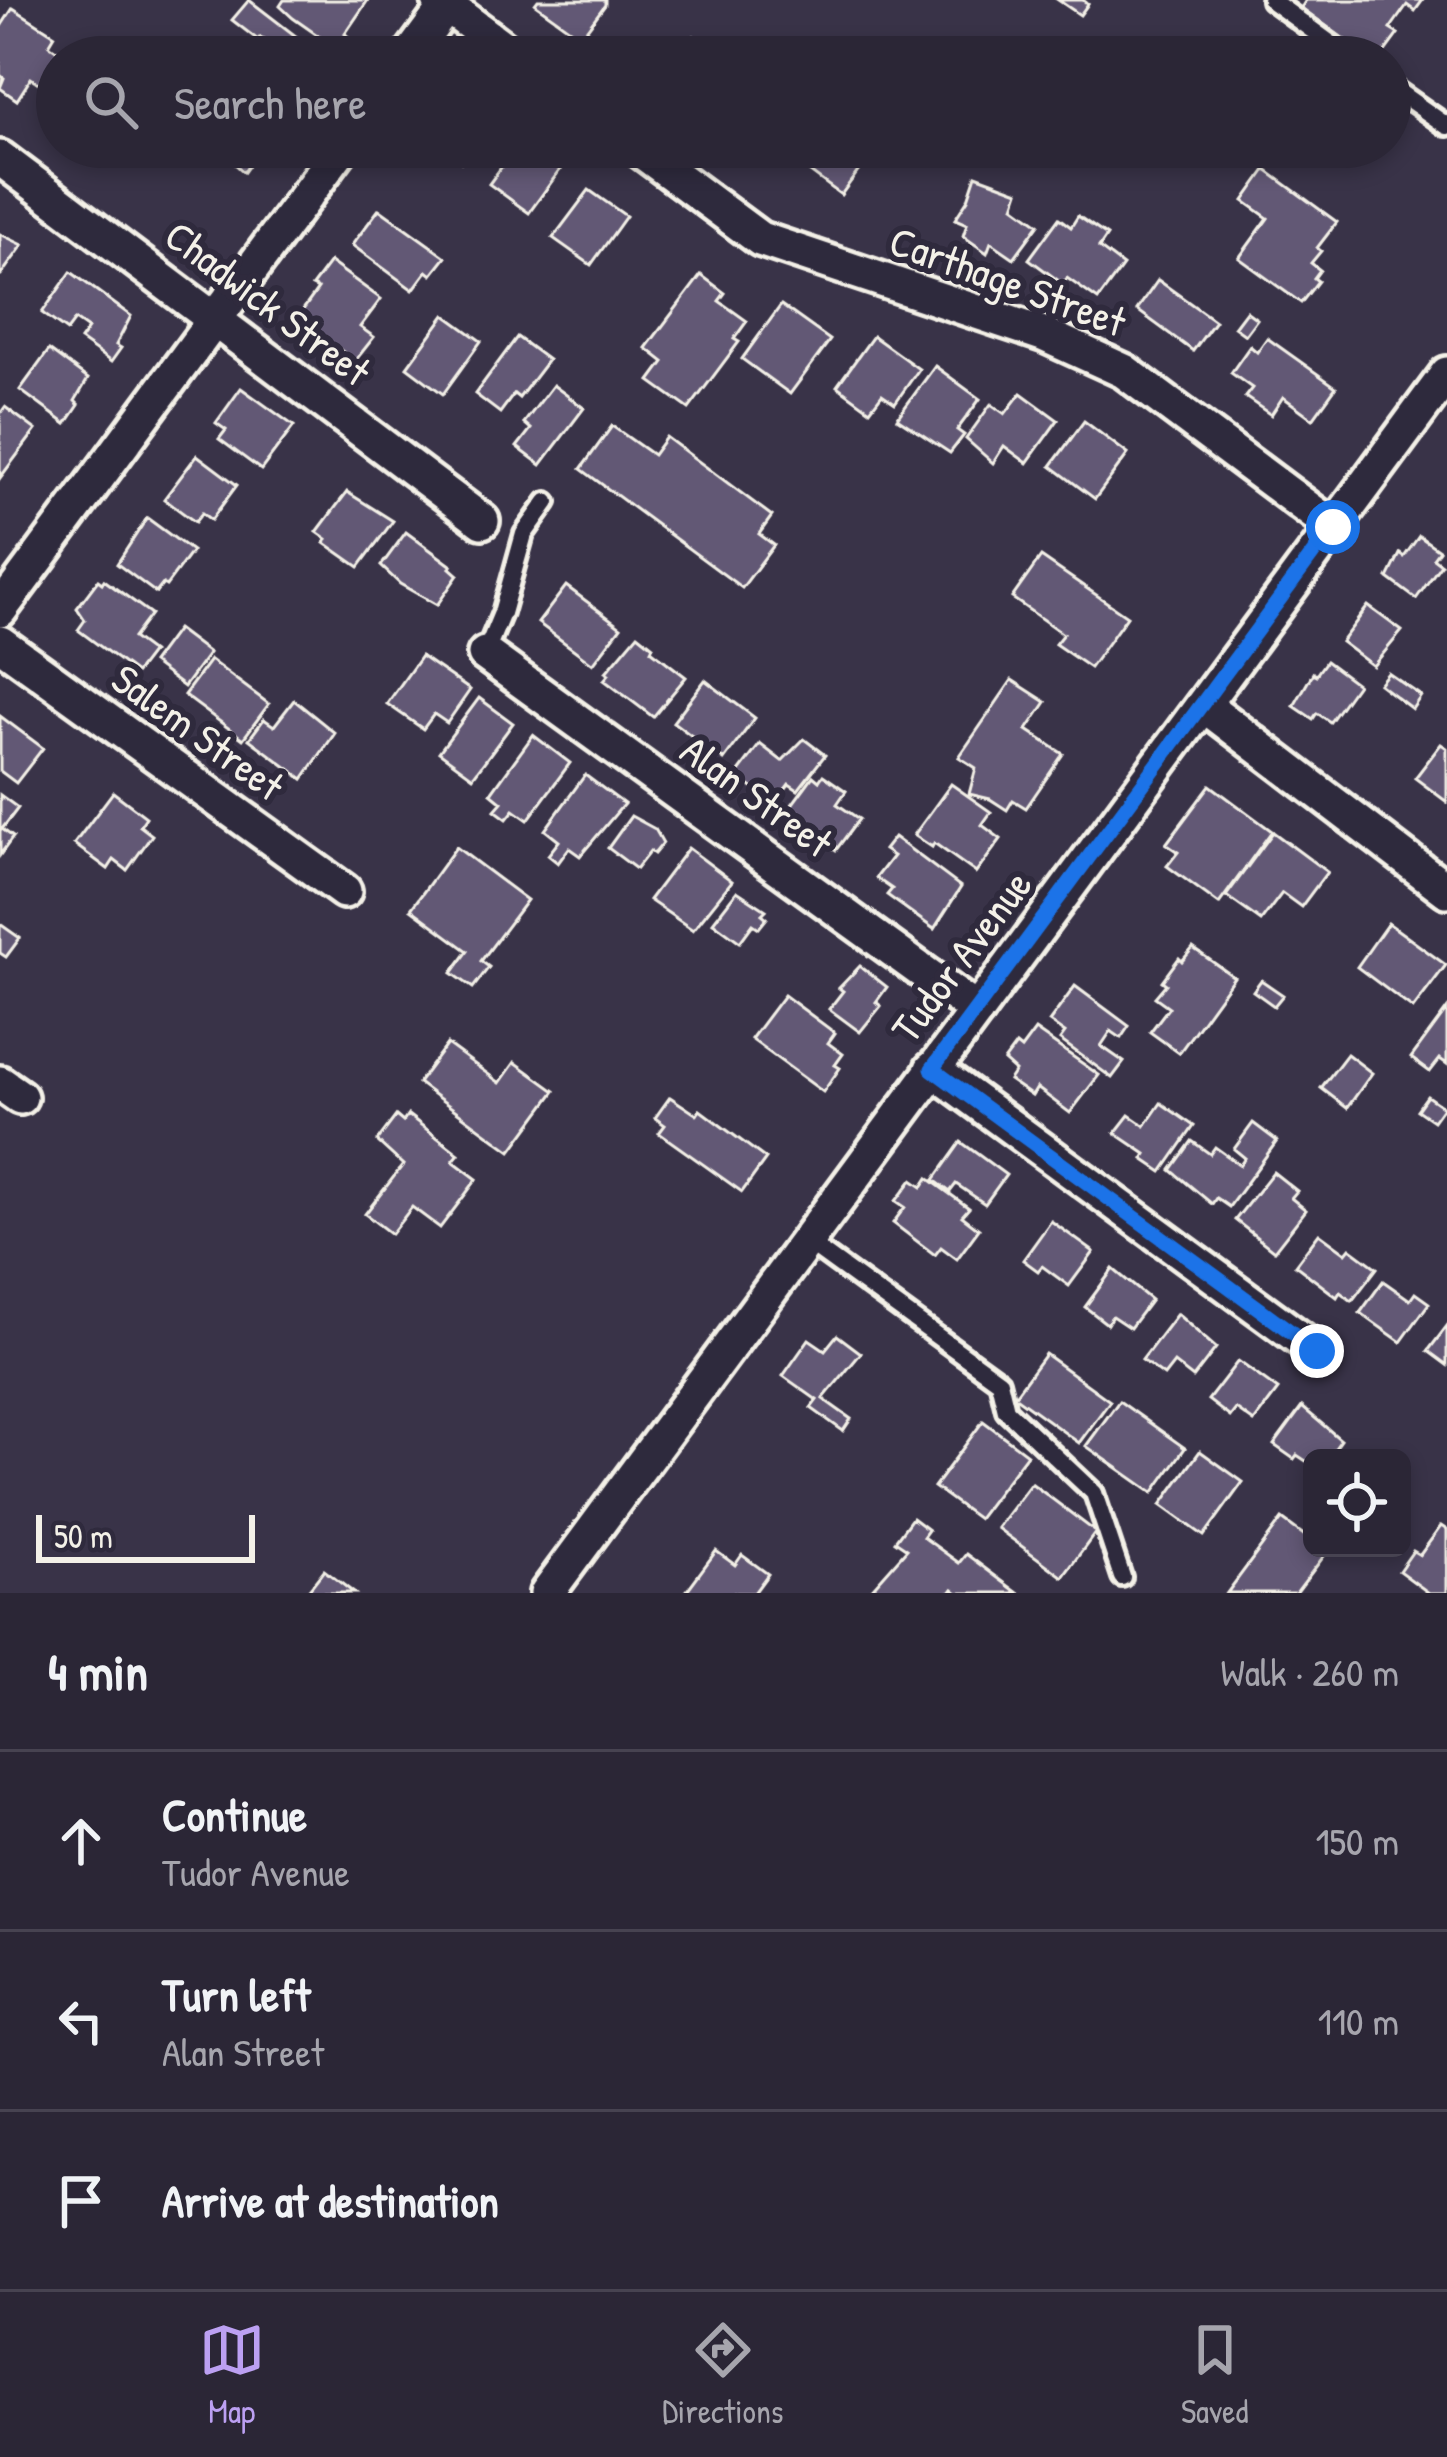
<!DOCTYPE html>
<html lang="en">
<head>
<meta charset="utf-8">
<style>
	body { margin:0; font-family:"Patrick Hand",sans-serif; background:#373242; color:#f1f3f6 }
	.controls { position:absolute; right:36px; bottom:36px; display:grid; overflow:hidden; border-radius:18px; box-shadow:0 6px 18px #0003 }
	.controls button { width:108px; height:108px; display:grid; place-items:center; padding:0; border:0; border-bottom:3px solid #474351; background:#2b2636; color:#f1f3f6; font:60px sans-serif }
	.scale { position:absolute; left:36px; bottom:30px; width:219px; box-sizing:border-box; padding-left:12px; border:6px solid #f4f1e8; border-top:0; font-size:33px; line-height:42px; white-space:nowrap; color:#f4f1e8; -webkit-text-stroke:9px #2f2a3d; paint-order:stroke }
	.stop { position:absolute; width:36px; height:36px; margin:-27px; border:9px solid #1a73e8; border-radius:50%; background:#fff }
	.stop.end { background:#1a73e8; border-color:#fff; box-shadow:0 3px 12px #0008 }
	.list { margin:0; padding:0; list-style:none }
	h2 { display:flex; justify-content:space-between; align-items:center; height:156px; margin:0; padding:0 48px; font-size:51px }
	h2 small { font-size:39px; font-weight:400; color:#a6a5ad }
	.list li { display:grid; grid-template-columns:78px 1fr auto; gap:36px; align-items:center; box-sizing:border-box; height:180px; padding:0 48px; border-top:3px solid #474351 }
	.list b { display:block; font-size:45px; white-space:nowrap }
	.list p { margin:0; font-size:39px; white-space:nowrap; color:#a6a5ad }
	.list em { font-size:39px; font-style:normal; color:#a6a5ad }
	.icon { flex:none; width:66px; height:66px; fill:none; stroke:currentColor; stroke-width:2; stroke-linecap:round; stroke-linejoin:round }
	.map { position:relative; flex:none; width:1447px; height:1593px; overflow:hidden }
	.search { position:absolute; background:#2b2636; box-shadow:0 6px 18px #0003; left:36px; right:36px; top:36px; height:132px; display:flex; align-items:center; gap:30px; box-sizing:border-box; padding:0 42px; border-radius:66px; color:#a6a5ad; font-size:45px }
	.sheet { height:696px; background:#2b2636 }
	nav { display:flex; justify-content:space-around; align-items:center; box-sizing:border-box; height:168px; border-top:3px solid #474351; background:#2b2636; font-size:33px; color:#a6a5ad }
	nav a { display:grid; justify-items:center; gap:6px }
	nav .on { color:#bca0f2 }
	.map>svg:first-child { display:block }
	.building { fill:#625975; stroke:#f4f1e8; stroke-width:3 }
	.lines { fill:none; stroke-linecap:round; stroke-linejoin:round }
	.service-casing { stroke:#f4f1e8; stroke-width:26 }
	.minor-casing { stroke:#f4f1e8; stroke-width:42 }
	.service { stroke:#2f2a3d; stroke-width:16 }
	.minor { stroke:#2f2a3d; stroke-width:33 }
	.route { stroke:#1a73e8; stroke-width:15 }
	.labels { text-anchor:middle; stroke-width:12; stroke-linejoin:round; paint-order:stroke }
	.street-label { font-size:42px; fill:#f4f1e8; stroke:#2f2a3d }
</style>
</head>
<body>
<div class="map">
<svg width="1447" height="1593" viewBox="0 0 1447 1593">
	<rect width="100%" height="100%" fill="#393348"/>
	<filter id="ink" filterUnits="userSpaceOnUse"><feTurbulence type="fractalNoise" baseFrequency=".00833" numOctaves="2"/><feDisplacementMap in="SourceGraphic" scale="24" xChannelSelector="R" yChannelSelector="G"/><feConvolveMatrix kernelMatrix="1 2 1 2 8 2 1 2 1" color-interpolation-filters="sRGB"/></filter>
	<g filter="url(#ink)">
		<!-- building -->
		<g class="building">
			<path d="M249,0L323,57H263L274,43L260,37L258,40L232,20Z"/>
			<path d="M284,0H368L345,34L350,38L340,51L293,18L280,6Z"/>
			<path d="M538,0H605V5L581,37L535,4Z"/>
			<path d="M1058,0H1083L1088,4L1080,15Z"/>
			<path d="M1306,0H1423L1415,11L1407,5L1390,29L1398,34L1381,57H1369L1301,8Z"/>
			<path d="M13,8L55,35L49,45L63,55L57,57V65L43,86L31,78L17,100L0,88L4,78L0,75V28Z"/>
			<path d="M694,36L723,57H679Z"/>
			<path d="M216,147H262L244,172Z"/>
			<path d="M441,147H473L461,162Z"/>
			<path d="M516,147H528L560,170L529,213L489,184Z"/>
			<path d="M821,147H876L841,195L806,169Z"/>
			<path d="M1266,170L1337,222L1317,248L1321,251L1311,263L1320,270L1314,278L1318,281L1301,303L1239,258L1268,218L1244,201Z"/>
			<path d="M976,175L1019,191L1014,206L1039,224L1014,258L991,242L987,253L963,236L967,224L955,219L968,199Z"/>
			<path d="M589,190L626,216L591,265L553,238Z"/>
			<path d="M379,209L446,257L432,275L427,271L413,290L352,245Z"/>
			<path d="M1078,216L1107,236L1099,248L1123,266L1098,300L1067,278L1063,284L1029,259L1059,218L1071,227Z"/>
			<path d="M0,234L23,245L1,275H0Z"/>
			<path d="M330,262L381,299L360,327L374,337L355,361L297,318L318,289L312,286Z"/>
			<path d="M71,272L131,316L116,345L121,348L111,362L80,340L88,329L75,320L67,331L42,313Z"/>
			<path d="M701,275L725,293L719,301L747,321L734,339L739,342L689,409L650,381L664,362L646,348Z"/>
			<path d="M1158,280L1215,321L1193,351L1137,310Z"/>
			<path d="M781,305L830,340L790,394L742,359Z"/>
			<path d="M1246,311L1257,319L1245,335L1234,327Z"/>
			<path d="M445,315L481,341L443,394L407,367Z"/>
			<path d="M873,336L919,369L895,403L882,394L870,410L837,386Z"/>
			<path d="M517,337L548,360L519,398L514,394L500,413L475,394Z"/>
			<path d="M1267,338L1336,387L1313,419L1283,397L1271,415L1245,397L1252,388L1231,373L1250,346L1257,352Z"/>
			<path d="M49,350L88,379L75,401L79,405L66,424L20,390Z"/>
			<path d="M935,366L980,399L957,430L964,435L950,453L897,418Z"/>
			<path d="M553,385L584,408L541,465L517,447L531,429L524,423Z"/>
			<path d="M241,388L294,426L261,470L219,439L226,430L216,423Z"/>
			<path d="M1021,393L1058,420L1027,463L1004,446L993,463L966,439L991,404L1005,414Z"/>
			<path d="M5,407L36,430L0,478V414Z"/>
			<path d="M1084,421L1128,454L1095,499L1051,466Z"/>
			<path d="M612,426L653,455L666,437L772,516L759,534L774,545L742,588L581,469Z"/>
			<path d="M197,455L237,485L211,520L202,513L195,522L164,499Z"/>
			<path d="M347,492L393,521L359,567L325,543L327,539L317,532Z"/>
			<path d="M147,518L192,551L166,586L163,584L156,593L117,564Z"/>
			<path d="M406,532L452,566L450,568L458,575L437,605L400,584L381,566Z"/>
			<path d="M1419,536L1439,550L1433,558L1441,564L1416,599L1388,578L1400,554L1404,557Z"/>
			<path d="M1041,557L1127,616L1090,668L1055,644L1063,634L1012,598Z"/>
			<path d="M98,580L102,583L104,580L151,614L133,638L152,652L136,673L78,630L85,620L77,608Z"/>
			<path d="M566,586L621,627L593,664L538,623Z"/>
			<path d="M1368,606L1402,631L1373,666L1341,642Z"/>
			<path d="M177,629L209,653L184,687L152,663Z"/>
			<path d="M638,634L653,646L651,650L686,677L653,717L604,680L609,674L606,672Z"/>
			<path d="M421,656L470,690L447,723L434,714L423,729L387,704Z"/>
			<path d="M210,660L269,704L243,739L184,695Z"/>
			<path d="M1326,661L1357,684L1330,722L1317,713L1313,719L1294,706L1313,673L1316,675Z"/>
			<path d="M1388,673L1421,696L1412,709L1379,684Z"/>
			<path d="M705,680L755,718L724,760L673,722Z"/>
			<path d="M1012,680L1046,702L1027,730L1063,754L1026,808L1013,800L1007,810L990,799L969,794L976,768L959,757Z"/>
			<path d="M479,698L513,723L473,777L439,752Z"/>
			<path d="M294,700L335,733L303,779L249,739L264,719L274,726Z"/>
			<path d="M0,716L43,748L16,783L0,771Z"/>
			<path d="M533,735L570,763L528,820L514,810L507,819L495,810L502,802L491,793Z"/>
			<path d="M804,739L825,755L798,790L789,784L774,804L736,776L760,744L782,761Z"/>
			<path d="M1441,744L1447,748V802L1415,778Z"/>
			<path d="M585,775L624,804L580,856L569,848L558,863L548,855L559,841L545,830Z"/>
			<path d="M823,775L846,791L837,804L859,819L836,850L823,841L819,846L806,837L811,830L788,810L813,776L819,781Z"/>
			<path d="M951,784L991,812L982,825L1001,839L976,873L934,843L932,847L914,835Z"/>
			<path d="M1210,785L1272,831L1219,904L1167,866L1178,852L1166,844Z"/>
			<path d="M113,792L146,817L140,826L152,835L127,870L114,860L108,869L74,844Z"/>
			<path d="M0,795L18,808L2,829L13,837L0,855Z"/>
			<path d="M631,816L655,829L663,843L654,854L650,851L636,869L608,848Z"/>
			<path d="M1273,832L1327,872L1301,907L1282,893L1261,921L1226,896Z"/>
			<path d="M894,837L961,887L934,929L887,895L892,889L876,878L893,856L884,850Z"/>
			<path d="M456,847L527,900L481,961L489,967L473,988L452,973L468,951L411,909Z"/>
			<path d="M688,848L732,881L693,930L649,900Z"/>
			<path d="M737,891L766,910L762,914L767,918L759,928L753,924L740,942L713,922Z"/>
			<path d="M1388,923L1446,965L1413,1009L1357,967Z"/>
			<path d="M0,924L20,938L6,957L0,953Z"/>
			<path d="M1193,948L1234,977L1179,1053L1150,1032L1169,1007L1155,997L1166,984L1162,981L1179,958L1182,961Z"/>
			<path d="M860,966L887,987L876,1002L881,1006L860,1032L829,1009L843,991L839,988Z"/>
			<path d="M1261,980L1283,995L1274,1006L1253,991Z"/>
			<path d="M1075,986L1129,1026L1121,1038L1111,1031L1101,1046L1124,1062L1112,1078L1060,1040L1065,1033L1049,1022Z"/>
			<path d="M784,995L835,1033L828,1043L843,1054L835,1065L840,1068L823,1092L751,1039Z"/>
			<path d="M1447,1009V1064L1440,1059L1430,1072L1411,1058Z"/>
			<path d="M1035,1030L1099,1075L1070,1113L1037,1088L1032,1096L1009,1080L1015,1071L1004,1061L1016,1045L1021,1049Z"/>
			<path d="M447,1044L500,1083L515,1062L555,1091L511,1151L418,1083Z"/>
			<path d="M1347,1054L1372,1073L1347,1108L1321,1088Z"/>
			<path d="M1427,1096L1443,1107L1433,1121L1417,1110Z"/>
			<path d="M670,1097L697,1115L700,1110L766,1159L742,1192L659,1133L665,1125L655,1118Z"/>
			<path d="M1161,1103L1194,1126L1162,1172L1143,1159L1146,1154L1115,1133L1129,1115L1145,1126Z"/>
			<path d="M408,1115L459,1154L453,1161L477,1179L440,1228L412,1207L391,1234L365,1214L403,1165L377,1141L396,1116L403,1122Z"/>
			<path d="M1253,1123L1277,1141L1229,1207L1216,1198L1212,1204L1171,1170L1192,1141L1210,1154L1215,1147L1240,1165L1245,1158L1234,1149Z"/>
			<path d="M961,1142L1006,1175L985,1204L956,1184L950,1192L934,1180Z"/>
			<path d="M1273,1172L1297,1191L1291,1198L1306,1210L1274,1251L1235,1220Z"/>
			<path d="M928,1178L969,1208L962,1216L979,1229L957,1259L941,1247L935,1255L893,1223L905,1207L896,1201L912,1180L922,1187Z"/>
			<path d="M1051,1221L1094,1252L1069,1286L1042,1266L1038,1271L1023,1260Z"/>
			<path d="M1319,1233L1346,1253L1350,1248L1377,1268L1352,1301L1340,1292L1337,1297L1295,1265Z"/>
			<path d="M1113,1269L1151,1300L1130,1328L1112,1316L1107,1324L1085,1307Z"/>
			<path d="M1383,1281L1410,1300L1415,1293L1429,1303L1401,1342L1360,1313Z"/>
			<path d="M1177,1314L1216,1348L1193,1378L1174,1363L1164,1376L1142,1360Z"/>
			<path d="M1447,1326V1365L1428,1351Z"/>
			<path d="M837,1335L861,1353L823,1399L851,1419L843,1431L811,1408L817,1400L783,1376L809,1339L825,1350Z"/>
			<path d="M1045,1354L1110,1401L1079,1443L1014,1396Z"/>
			<path d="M1238,1361L1278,1390L1254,1422L1236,1409L1230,1417L1208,1400Z"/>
			<path d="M1119,1401L1185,1448L1153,1493L1086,1446Z"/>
			<path d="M1302,1407L1341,1440L1328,1458H1312V1465L1297,1455L1294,1459L1274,1445Z"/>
			<path d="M983,1421L1027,1454L978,1519L934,1487Z"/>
			<path d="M1200,1451L1243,1482L1204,1536L1161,1505Z"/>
			<path d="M1031,1483L1096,1532L1063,1577L997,1528Z"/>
			<path d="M912,1518L928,1530L923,1537L959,1563L966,1554L1018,1593H958L953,1589L950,1593H868L907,1549L895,1541Z"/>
			<path d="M1282,1519L1312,1541V1548L1327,1552L1296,1593H1227Z"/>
			<path d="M1441,1526L1447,1530V1593H1429L1399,1571L1413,1551L1420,1555Z"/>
			<path d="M716,1551L735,1565L742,1555L768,1574L754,1593H685Z"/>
			<path d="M324,1570L354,1593H306Z"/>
		</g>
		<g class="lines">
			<defs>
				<g id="service">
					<path d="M1271,0L1349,57"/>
					<path d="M1390,86L1447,126"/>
					<path d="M485,654L502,613L524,534L547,502"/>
					<path d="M806,1241L999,1381L1006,1410L1094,1493L1122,1577"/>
				</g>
				<g id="minor">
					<path d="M439,0L515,57"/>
					<path d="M409,57L451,0"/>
					<path d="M636,147L760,239L1043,334L1124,371L1333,527"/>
					<path d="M0,158L482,521"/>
					<path d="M0,610L342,147"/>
					<path d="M0,643L344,891"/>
					<path d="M485,654L977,1011"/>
					<path d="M1204,705L1447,890"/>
					<path d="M932,1069L1317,1351"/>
					<path d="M0,1083L20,1097"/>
					<path d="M547,1593L1447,374"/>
				</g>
			</defs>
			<!-- service casing -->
			<use href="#service" class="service-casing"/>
			<!-- minor casing -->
			<use href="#minor" class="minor-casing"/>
			<!-- service -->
			<use href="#service" class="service"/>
			<!-- minor -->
			<use href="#minor" class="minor"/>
		</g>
	</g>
	<g class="lines" filter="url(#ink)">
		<!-- route -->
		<path class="route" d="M1317,1351L932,1069L1333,527"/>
	</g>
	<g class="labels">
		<!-- street labels -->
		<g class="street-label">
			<text transform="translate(1008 281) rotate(20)" y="15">Carthage Street</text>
			<text transform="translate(268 303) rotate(37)" y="15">Chadwick Street</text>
			<text transform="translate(198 732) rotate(36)" y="15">Salem Street</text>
			<text transform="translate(757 796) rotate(36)" y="15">Alan Street</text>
			<text transform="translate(961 956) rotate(-53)" y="15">Tudor Avenue</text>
		</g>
	</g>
</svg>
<div class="controls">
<button><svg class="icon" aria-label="locate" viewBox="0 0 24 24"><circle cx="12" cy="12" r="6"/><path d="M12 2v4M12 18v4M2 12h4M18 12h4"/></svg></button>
</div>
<div class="scale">50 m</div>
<div class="stop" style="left:1333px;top:527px"></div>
<div class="stop end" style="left:1317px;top:1351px"></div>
<div class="search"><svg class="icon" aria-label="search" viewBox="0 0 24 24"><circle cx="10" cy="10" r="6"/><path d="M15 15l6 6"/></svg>Search here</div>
</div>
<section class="sheet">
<h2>4 min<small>Walk · 260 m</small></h2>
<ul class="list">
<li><svg class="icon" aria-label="ahead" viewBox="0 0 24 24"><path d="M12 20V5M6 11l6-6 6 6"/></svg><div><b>Continue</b><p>Tudor Avenue</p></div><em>150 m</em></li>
<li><svg class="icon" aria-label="left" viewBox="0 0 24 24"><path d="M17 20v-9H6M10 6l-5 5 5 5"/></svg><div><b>Turn left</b><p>Alan Street</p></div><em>110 m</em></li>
<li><svg class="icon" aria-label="arrive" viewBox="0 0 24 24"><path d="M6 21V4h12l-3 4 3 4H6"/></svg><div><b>Arrive at destination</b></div></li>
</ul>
</section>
<nav>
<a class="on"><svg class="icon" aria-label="map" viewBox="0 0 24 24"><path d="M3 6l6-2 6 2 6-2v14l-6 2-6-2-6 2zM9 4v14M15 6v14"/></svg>Map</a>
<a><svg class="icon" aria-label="directions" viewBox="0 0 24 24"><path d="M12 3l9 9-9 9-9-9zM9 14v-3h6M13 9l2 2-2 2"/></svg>Directions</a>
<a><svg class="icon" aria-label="saved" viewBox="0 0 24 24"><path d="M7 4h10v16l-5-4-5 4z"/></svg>Saved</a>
</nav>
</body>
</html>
